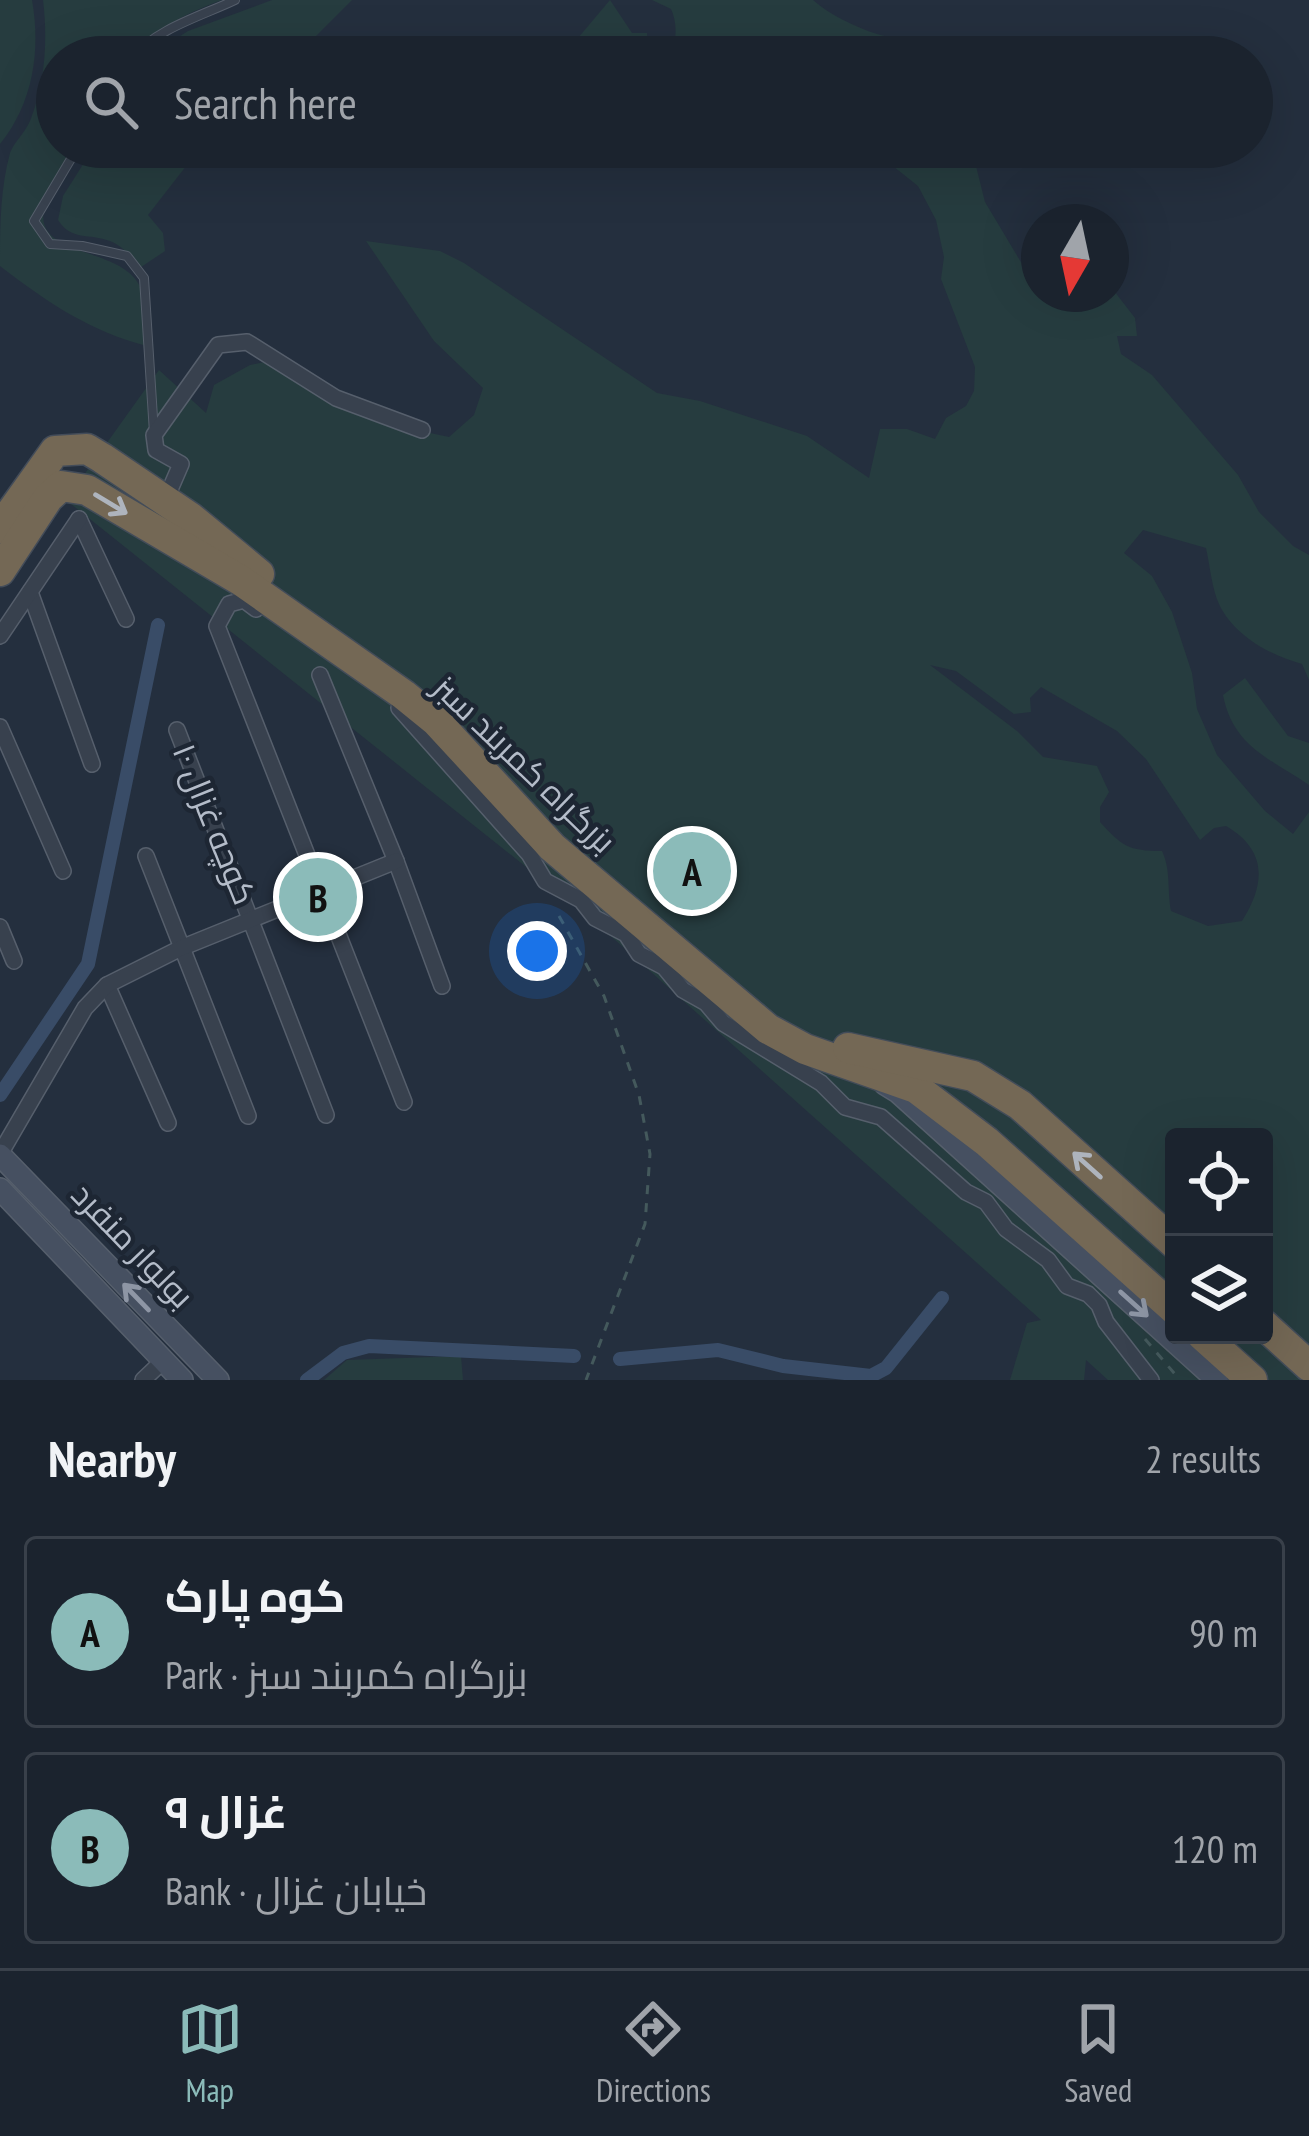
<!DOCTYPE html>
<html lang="en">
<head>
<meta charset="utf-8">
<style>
	body { margin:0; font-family:"PT Sans Narrow",Cairo,sans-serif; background:#282f3a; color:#f1f3f6 }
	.controls { position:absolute; right:36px; bottom:36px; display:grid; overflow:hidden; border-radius:12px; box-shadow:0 12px 48px #0002 }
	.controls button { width:108px; height:108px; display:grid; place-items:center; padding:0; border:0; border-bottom:3px solid #39404a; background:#1b232e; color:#f1f3f6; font:60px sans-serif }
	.compass { position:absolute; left:1021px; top:204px; width:108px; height:108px; border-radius:50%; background:#1b232e; box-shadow:0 12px 48px #0002; rotate:189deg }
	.you { position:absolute; left:537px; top:951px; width:42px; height:42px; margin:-30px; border:9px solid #fff; border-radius:50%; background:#1a73e8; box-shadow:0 0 0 18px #1a73e833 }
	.badge { display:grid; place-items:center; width:78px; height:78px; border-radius:50%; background:#8bbbb9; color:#111; font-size:39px; font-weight:700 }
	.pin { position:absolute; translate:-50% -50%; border:6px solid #fff; box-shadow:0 3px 12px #0006 }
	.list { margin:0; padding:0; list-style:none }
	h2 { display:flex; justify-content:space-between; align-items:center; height:156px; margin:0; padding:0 48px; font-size:51px }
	h2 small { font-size:39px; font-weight:400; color:#a0a4aa }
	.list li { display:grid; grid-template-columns:78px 1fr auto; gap:36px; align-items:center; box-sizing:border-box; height:192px; margin:0 24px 24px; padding:0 24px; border:3px solid #39404a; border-radius:12px }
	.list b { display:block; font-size:45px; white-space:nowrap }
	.list p { margin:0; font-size:39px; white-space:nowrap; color:#a0a4aa }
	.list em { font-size:39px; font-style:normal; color:#a0a4aa }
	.icon { flex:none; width:66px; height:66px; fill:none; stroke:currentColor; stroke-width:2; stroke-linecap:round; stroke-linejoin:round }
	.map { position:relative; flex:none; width:1309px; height:1380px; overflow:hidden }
	.search { position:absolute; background:#1b232e; box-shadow:0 12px 48px #0002; left:36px; right:36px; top:36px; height:132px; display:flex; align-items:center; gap:30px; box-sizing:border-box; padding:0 42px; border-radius:66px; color:#a0a4aa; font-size:45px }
	.sheet { height:588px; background:#1b232e }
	nav { display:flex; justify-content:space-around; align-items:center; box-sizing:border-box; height:168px; border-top:3px solid #39404a; background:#1b232e; font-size:33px; color:#a0a4aa }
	nav a { display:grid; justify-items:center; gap:6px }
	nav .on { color:#8bbbb9 }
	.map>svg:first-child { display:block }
	.green { fill:#263c3f; fill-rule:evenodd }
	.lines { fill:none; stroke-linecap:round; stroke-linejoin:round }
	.canal { stroke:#394c67; stroke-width:14 }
	.lane-casing { stroke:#565f6c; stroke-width:10 }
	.street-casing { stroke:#565f6c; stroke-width:18 }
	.secondary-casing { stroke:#565f6c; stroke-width:24 }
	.highway-casing { stroke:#434c59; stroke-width:33 }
	.path { stroke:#44595c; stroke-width:3; stroke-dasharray:9 9; stroke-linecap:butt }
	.lane { stroke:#38414e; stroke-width:8 }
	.street { stroke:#38414e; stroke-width:15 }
	.secondary { stroke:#465061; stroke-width:21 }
	.highway { stroke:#746855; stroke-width:30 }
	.oneway { stroke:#aeb4bd }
	.oneway2 { stroke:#8e96a5 }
	.labels { text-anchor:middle; stroke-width:9; stroke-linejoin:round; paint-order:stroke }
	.street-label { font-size:33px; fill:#b4bcc9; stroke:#1d2633 }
</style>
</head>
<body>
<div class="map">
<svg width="1309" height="1380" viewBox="0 0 1309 1380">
	<rect width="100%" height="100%" fill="#242f3e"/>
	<!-- green -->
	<g class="green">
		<path d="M0,0H32C41,51 33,103 0,144Z"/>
		<path d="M43,0H222C186,13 156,29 130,57H57V147H74C65,166 51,186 45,206C29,259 125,245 141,289C147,305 145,329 147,346C89,331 47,302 0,266C0,228 0,190 10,153C14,142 25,133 30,121C45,84 48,40 43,0Z"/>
		<path d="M272,0H352L295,57H148L188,31Z"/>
		<path d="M610,0L632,33H647V49L652,57H573L578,38Z"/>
		<path d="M652,0H813C830,15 855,27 877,34C897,40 916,39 936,47L937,57H668C677,44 678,24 671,9Z"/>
		<path d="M94,147H194L190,161L148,215L163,233L165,251L141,267C132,258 123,246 110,241C89,233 71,241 58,220L63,196Z"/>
		<path d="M869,147H987L975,162L985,202L1034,284L1039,286V294H1111V287L1135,318L1137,336H1117L1121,354L1152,375L1238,475L1259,512L1293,546L1309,555V680L1302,664C1271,656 1233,635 1219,604C1212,589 1210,566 1206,548L1143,530L1124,553L1152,576L1172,612L1192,673L1197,709L1217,755L1265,811L1293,834L1309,812V1380H1108L1086,1360L1084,1380H1010L1027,1323L1041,1320L595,922L66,500L159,370L206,413L214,385L250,365L278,359L388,424L449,437L474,415L483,388L434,341L366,241L440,251L464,263L657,393L700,401L807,436L869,478L880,429H907L935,439L946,418L966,406L974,391L975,367L941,279L944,257L936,220L918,186ZM930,665L956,671L1014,714L1031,712L1030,698L1041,687L1117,731L1146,759L1200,840L1214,828L1226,826C1267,850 1266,883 1242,921L1208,926L1171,911C1167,889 1171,870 1162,851C1128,851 1122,846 1100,822V807L1109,792L1097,766L1043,757L1017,731ZM1174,1137H1264V1335H1174Z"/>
		<path d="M1245,678L1288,736L1309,743V785C1271,759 1233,747 1223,695Z"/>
		<path d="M461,1356L463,1380H324L347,1360Z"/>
	</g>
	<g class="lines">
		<!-- canal -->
		<g class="canal">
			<path d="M0,1095L88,964L158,625"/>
			<path d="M620,1359L718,1350L783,1366L871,1376L886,1368L942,1298"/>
			<path d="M307,1380L343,1353L369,1346L574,1356"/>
		</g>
		<defs>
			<g id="lane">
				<path d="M134,57C155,29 204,15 235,0"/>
				<path d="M78,147L34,221L50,244L82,246L127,256L144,278L154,433"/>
			</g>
			<g id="street">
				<path d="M165,501L181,464L156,450L154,435L218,345L247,342L336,398L422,430"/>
				<path d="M79,519L126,619"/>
				<path d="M30,592L92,764"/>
				<path d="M256,609L244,600L229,604L217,626L404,1102"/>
				<path d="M0,636L79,519"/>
				<path d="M320,675L396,861L442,986"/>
				<path d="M399,708L529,854L545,881L581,900L595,918L626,934L639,954L664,967L683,990L706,1003L723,1023L821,1083L845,1107L881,1117L966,1192L986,1202L1006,1229L1048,1260L1067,1286L1088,1294L1099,1305L1106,1322L1151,1380"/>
				<path d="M0,727L63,871"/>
				<path d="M177,730L326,1115"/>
				<path d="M146,856L248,1116"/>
				<path d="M0,927L14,961"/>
				<path d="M107,985L168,1123"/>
				<path d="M0,1154L85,1008L107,985L181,948L396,861"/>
				<path d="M143,1380L163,1361"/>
			</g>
			<g id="secondary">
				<path d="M885,1084L898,1092L1217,1380"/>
				<path d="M0,1155L218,1380"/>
				<path d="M0,1189L182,1380"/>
			</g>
			<g id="highway">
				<path d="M0,528L55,451L87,449L102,458L191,518L259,574"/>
				<path d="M0,571L48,498L61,486L87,490L240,580L404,695L436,721L552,847L768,1029L805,1049L916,1088L987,1142L1174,1309"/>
				<path d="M848,1048L973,1076L1020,1105L1174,1243"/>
				<path d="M1264,1325L1309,1366"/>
				<path d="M1202,1335L1252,1380"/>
			</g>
		</defs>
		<!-- lane casing -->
		<use href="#lane" class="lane-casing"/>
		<!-- street casing -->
		<use href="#street" class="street-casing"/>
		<!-- secondary casing -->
		<use href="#secondary" class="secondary-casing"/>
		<!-- highway casing -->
		<use href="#highway" class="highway-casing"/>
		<!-- path -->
		<g class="path">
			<path d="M559,916L604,996L639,1095L650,1154L645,1224L586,1380"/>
			<path d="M1145,1339L1180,1380"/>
		</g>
		<!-- lane -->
		<use href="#lane" class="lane"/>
		<!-- street -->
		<use href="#street" class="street"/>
		<!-- secondary -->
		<use href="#secondary" class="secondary"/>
		<!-- highway -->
		<use href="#highway" class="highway"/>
	</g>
	<!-- one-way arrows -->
	<defs><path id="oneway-shaft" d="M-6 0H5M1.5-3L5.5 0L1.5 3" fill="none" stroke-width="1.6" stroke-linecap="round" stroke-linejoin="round" transform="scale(3)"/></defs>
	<g class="oneway">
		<use href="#oneway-shaft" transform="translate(111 504) rotate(31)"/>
		<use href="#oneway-shaft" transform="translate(1087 1165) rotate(-138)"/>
	</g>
	<g class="oneway2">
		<use href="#oneway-shaft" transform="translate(136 1297) rotate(-134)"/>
		<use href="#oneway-shaft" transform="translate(1134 1304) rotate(42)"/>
	</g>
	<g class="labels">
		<!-- street labels -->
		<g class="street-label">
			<text transform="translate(525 764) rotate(44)" y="12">بزرگراه کمربند سبز</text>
			<text transform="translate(215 824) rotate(68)" y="12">کوچه غزال ۱۰</text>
			<text transform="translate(133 1245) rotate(46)" y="12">بولوار منفرد</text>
		</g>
	</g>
</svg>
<div class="controls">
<button><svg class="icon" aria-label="locate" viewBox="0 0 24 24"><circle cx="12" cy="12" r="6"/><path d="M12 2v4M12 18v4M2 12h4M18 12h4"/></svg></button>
<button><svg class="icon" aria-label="layers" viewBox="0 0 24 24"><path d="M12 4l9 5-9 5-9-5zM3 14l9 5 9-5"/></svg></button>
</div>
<svg class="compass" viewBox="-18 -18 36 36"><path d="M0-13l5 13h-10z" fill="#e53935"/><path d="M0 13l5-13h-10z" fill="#a0a4aa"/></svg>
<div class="you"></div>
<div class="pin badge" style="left:692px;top:871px">A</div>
<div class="pin badge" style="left:318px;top:897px">B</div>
<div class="search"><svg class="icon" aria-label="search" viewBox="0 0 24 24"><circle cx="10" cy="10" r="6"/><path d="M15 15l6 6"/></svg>Search here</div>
</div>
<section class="sheet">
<h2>Nearby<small>2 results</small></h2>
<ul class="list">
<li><span class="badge">A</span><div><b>کوه پارک</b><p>Park · بزرگراه کمربند سبز</p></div><em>90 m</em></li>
<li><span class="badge">B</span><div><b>غزال ۹</b><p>Bank · خیابان غزال</p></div><em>120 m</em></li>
</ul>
</section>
<nav>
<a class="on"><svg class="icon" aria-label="map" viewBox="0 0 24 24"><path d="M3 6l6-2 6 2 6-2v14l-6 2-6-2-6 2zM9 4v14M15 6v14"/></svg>Map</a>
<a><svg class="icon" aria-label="directions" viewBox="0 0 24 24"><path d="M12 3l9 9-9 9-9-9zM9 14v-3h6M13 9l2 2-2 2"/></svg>Directions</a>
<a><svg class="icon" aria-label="saved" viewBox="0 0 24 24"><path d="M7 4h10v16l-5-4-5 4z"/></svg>Saved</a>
</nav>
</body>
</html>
